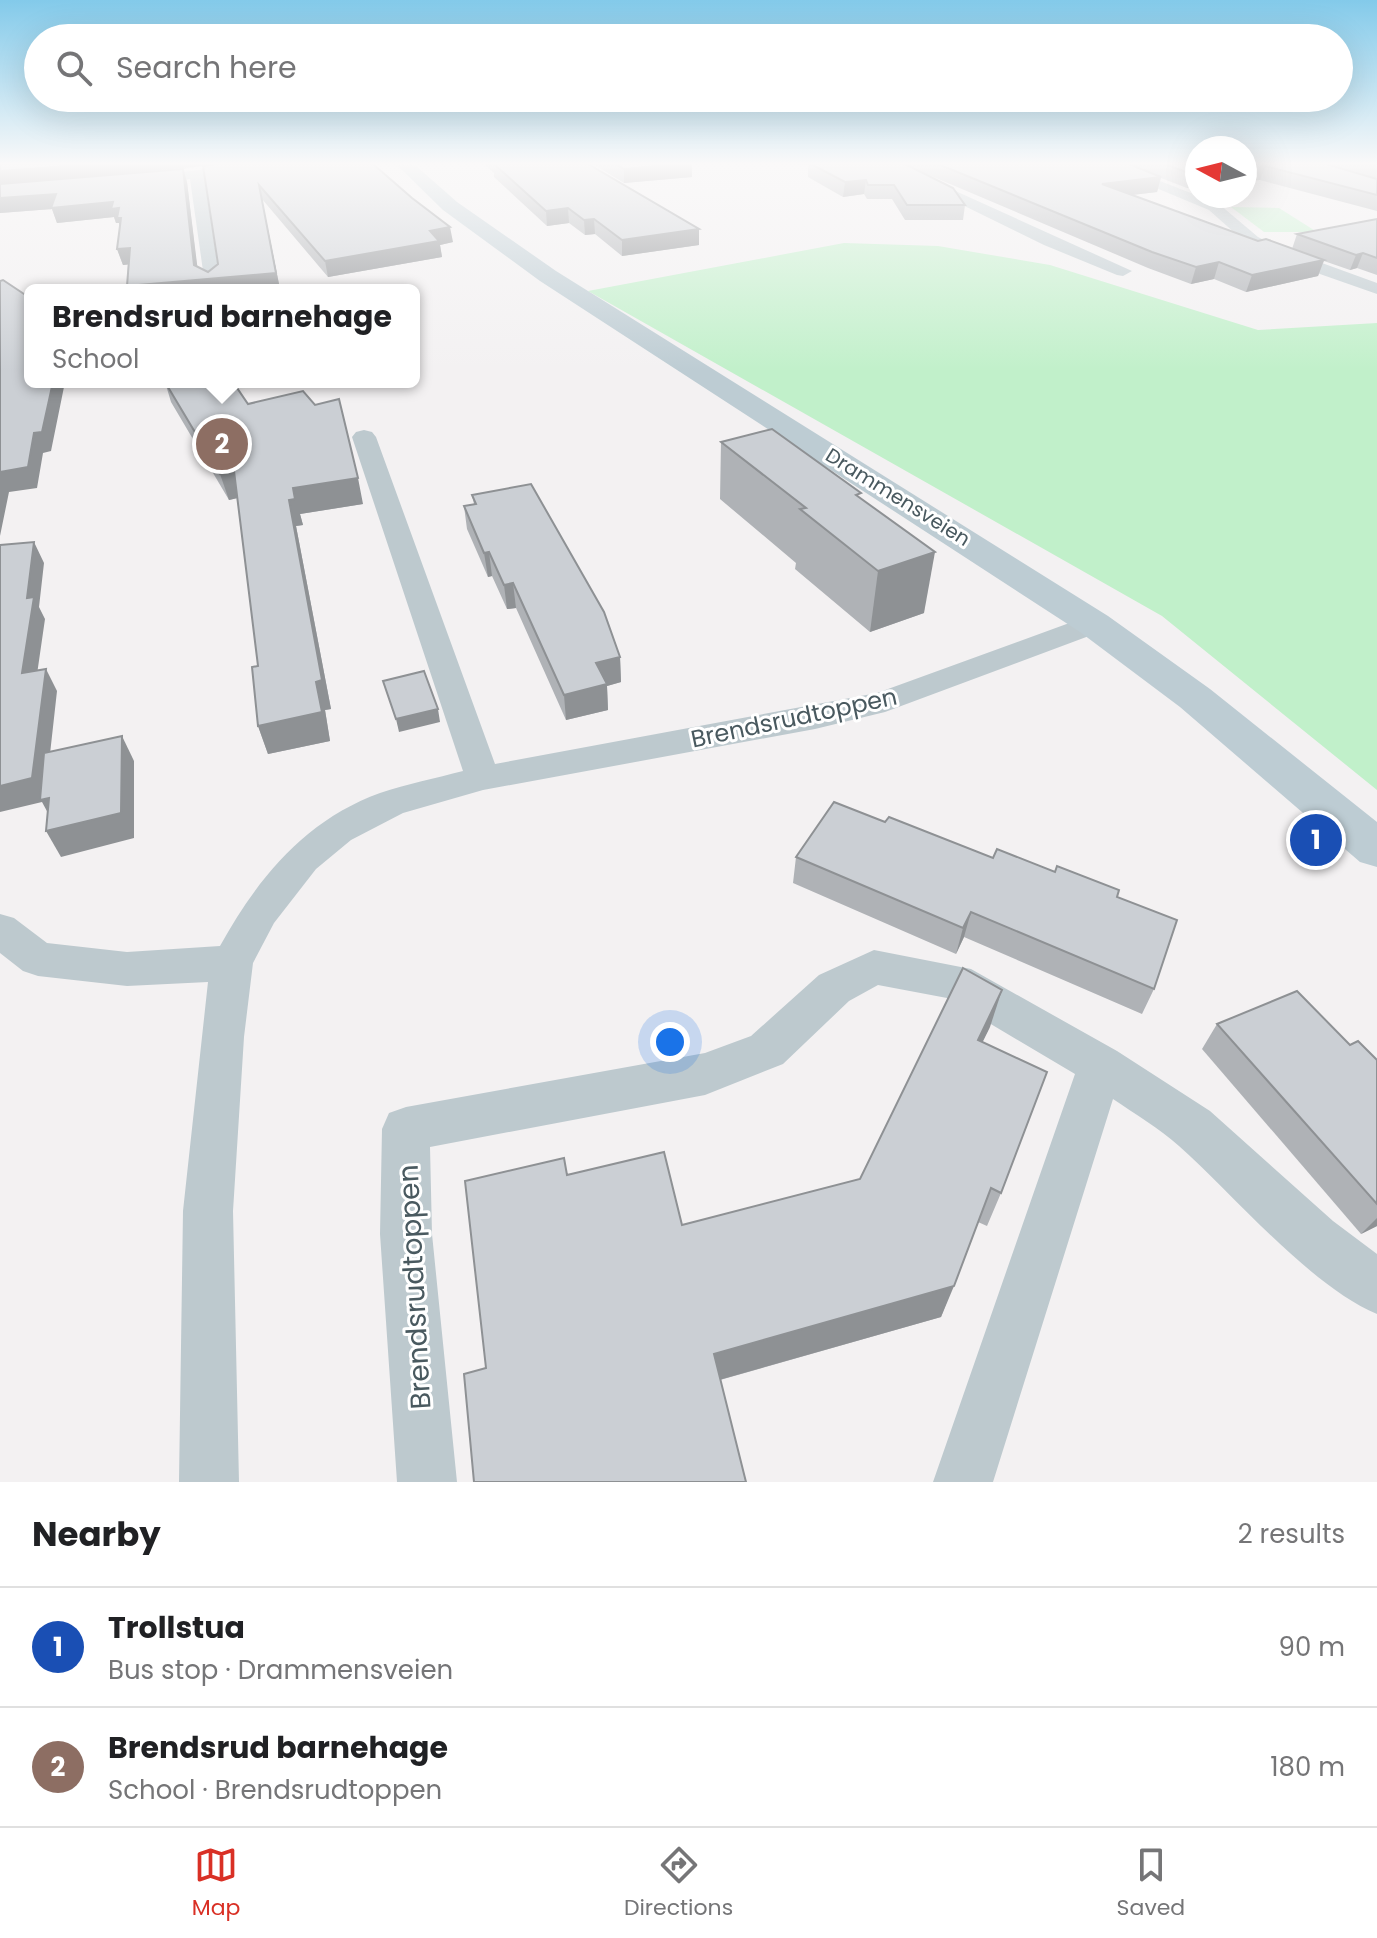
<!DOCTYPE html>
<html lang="en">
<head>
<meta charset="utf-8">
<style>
	body { margin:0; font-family:Poppins,sans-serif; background:#f2f2f2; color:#202124 }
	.compass { position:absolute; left:1185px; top:136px; width:72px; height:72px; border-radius:50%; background:#fff; box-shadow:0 8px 32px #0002; rotate:277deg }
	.you { position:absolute; left:670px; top:1042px; width:28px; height:28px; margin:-20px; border:6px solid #fff; border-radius:50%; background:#1a73e8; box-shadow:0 0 0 12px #1a73e833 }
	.badge { display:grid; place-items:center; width:52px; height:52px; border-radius:50%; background:#d93025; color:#fff; font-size:26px; font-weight:700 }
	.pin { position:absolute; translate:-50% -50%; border:4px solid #fff; box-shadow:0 2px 8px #0006 }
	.popup { position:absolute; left:24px; top:284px; width:396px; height:104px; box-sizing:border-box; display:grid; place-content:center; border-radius:12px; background:#fff; filter:drop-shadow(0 2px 6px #0005); font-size:26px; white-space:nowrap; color:#757577 }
	.popup b { font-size:30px; color:#202124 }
	.popup::after { content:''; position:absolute; left:50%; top:100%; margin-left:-16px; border:16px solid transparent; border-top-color:#fff }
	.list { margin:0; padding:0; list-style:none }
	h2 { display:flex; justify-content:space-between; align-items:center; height:104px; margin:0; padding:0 32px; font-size:34px }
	h2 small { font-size:26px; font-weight:400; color:#757577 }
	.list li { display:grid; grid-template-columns:52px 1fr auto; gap:24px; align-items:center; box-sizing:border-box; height:120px; padding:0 32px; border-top:2px solid #e0e0e0 }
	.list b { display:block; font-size:30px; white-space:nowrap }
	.list p { margin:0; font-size:26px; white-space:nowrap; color:#757577 }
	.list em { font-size:26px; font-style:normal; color:#757577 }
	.icon { flex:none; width:44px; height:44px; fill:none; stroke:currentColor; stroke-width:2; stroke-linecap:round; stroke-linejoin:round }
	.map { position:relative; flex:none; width:1377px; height:1482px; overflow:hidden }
	.search { position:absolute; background:#fff; box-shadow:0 8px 32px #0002; left:24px; right:24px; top:24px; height:88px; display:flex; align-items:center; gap:20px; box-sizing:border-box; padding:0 28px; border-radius:44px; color:#757577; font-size:30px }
	.sheet { height:344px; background:#fff }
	nav { display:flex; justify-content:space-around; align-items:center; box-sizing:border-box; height:112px; border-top:2px solid #e0e0e0; background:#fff; font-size:22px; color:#757577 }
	nav a { display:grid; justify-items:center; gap:4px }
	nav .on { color:#d93025 }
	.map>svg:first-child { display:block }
	.green { fill:#c1f0ca }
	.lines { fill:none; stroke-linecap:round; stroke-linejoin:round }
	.street { fill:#bdc9ce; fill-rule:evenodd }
	.secondary { fill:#bdccd3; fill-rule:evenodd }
	.wall { fill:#afb2b6; fill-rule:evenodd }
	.shaded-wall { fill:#8e9194 }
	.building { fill:#cbcfd4; stroke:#8e9194; stroke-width:2 }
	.labels { text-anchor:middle; stroke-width:6; stroke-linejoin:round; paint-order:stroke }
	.far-street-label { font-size:20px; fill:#49595f; stroke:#fff }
	.street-label { font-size:24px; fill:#49595f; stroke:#fff }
	.near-street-label { font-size:28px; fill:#49595f; stroke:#fff }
</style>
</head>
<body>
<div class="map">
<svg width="1377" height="1482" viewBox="0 0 1377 1482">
	<rect width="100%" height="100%" fill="#f3f1f2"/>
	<!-- green -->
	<g class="green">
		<path d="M1231,207L1279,208L1317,232H1264Z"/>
		<path d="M844,243L938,246L1050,265L1258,330L1377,323V790L1162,616L588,291Z"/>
	</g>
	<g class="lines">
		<!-- street -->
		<g class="street">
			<path d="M242,165H280L273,169L204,177L220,281L217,285H205L190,179L138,185L131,181L138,177Z"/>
			<path d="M881,165H898L1132,271L1123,276L1117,275L1044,245Z"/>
			<path d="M1101,165H1119L1219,204L1258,237L1278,247L1377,283V294L1266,255L1246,243L1209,210Z"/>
			<path d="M364,430L372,432L376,437L495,764L877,693L1083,618L1094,615L1105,618L1109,624L1105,630L885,712L815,729L483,790L403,813L351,840L316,869L274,923L253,963L244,1037L233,1211L239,1482H179L183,1211L208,982L127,986L38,976L23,971L0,953V914L14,918L47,943L127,952L220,946C257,879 305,820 380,793C407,784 436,778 463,771L352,437L356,432Z"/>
			<path d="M874,950L971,969L1117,1051L1210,1111L1333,1221L1377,1254V1314C1310,1286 1234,1195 1179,1146C1159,1128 1135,1114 1113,1099L993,1482H933L1075,1074L947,998L878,985L849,1001L783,1064L705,1095L430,1147L432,1234L457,1482H397L380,1234L382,1129L389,1113L406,1107L705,1053L751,1036L819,975Z"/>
		</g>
		<!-- secondary -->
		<path class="secondary" d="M397,165H415L457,202L556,271L1108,616L1210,689L1377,822V867L1360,862L1180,707L1080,632L540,281L443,210Z"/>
	</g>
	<!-- wall -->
	<g class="wall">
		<path d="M0,164H373L453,242L440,245L442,257L328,277L262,199L280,289L128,290L127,286L128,264L123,265L117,249L120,227L119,223H116L114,217L57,223L52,209L0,213ZM203,166L218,264L208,272L197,267L187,182L183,169Z"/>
		<path d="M484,164H588L699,229V245L622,256L595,234L585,235L569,223L547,226L494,177V173Z"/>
		<path d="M593,164H692V177L624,183Z"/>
		<path d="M779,164H1197L1187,188L1161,178L1157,192L1131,195L1258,241L1292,249L1297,234L1377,219V275L1357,268L1350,270L1324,261L1318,276L1246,292L1214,279L1191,284L1148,268L910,167L965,205L963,220H905L892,199H867L864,194L843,197L808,177V165Z"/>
		<path d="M1245,164H1377V211L1260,180Z"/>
		<path d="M165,382H233L248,404L363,504L300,514L303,525L296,526L331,709L325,710L330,741L268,754L258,726V666L237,498L229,500L171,402Z"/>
		<path d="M721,442L861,498L924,613L870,632L795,569L796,563L720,499Z"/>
		<path d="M472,495L620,657L621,682L607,686L608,710L566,720L516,608L507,609L492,576L488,577L467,529L464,506L474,504Z"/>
		<path d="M885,822L993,858L1117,897L1154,989L1142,1014L964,937L956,954L793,883L796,857Z"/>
		<path d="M1217,1024L1350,1045L1377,1060V1226L1361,1234L1202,1049Z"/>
		<path d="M990,1027L982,1042L1001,1193L987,1226L978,1222L941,1317L720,1380L486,1368L567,1175L682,1225L860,1179Z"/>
	</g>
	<!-- shaded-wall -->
	<g class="shaded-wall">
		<path d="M94,164H220L0,185V171Z"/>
		<path d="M678,164H692V177L624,183V169Z"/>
		<path d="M1265,166L1260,180L1245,181V168Z"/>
		<path d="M183,169L187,182L199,280L276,273L259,185L280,289L128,290L127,286L194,265Z"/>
		<path d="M1197,173V187L1187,188L1191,174Z"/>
		<path d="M1161,177L1157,192L1098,199L1102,184Z"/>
		<path d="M866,180L864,194L843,197L845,182Z"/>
		<path d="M56,194L113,202L119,208L124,223L122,233L119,223H116L114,217L57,223L52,209L0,213V198Z"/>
		<path d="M568,208L569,223L547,226L546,211Z"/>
		<path d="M594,219L595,234L585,235L584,220Z"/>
		<path d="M450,227L453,242L440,245L442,257L328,277L325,261L430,231Z"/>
		<path d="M699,229V245L622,256V240Z"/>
		<path d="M130,248L135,264L123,265L117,249Z"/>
		<path d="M1363,253L1357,268L1350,270L1356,255Z"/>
		<path d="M1324,260L1318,276L1246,292L1252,275Z"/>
		<path d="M1219,262L1214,279L1191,284L1196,267Z"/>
		<path d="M53,382H65L51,451L43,453L37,488L9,492L0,536V472L34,433Z"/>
		<path d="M234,471L242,497L229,500L220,474Z"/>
		<path d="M358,478L363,504L300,514L303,525L296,526L331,709L325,710L330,741L268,754L258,726L316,682L289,500L293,488Z"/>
		<path d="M34,542L44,563L39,607L45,619L34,695L22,673L27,598Z"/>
		<path d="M489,552L492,576L488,577L484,553Z"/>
		<path d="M935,552L924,613L870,632L878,571Z"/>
		<path d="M513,583L516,608L507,609L504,585Z"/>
		<path d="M620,657L621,682L607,686L608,710L566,720L564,695L596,663Z"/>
		<path d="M46,669L57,691L45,799L49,798L55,826L42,802L0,812V786Z"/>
		<path d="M438,709L440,722L399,732L396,719Z"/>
		<path d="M122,736L134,761V838L61,857L46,831Z"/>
		<path d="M971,912L964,937L956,954L963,928Z"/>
		<path d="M1002,990L990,1027L966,1076L978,1040Z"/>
		<path d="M1377,1218V1226L1361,1234Z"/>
		<path d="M954,1286L941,1317L712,1382L714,1354Z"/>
	</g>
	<!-- building -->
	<g class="building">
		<path d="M0,164H94L0,171Z"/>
		<path d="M216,164H373L412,198L450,227L430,231L439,241L325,261L259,185L276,273L127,286L130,248L117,249L121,218H117L119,208L111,209L113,202L51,208L56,194L0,198V184L183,169L194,265L208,272L218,264L203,166Z"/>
		<path d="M494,164H588L699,229L622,240L594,219L584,220L568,208L546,211Z"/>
		<path d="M616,164H678L624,169Z"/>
		<path d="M811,164H905L953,188L965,205H907L894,185H868L866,180L845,182Z"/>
		<path d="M938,164H1129L1161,177L1102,184L1258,241L1266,239L1324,260L1252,275L1219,262L1196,267L1152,252Z"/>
		<path d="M1165,164H1197V173L1191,174Z"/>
		<path d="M1245,164H1326L1377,179V195L1265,166L1245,168Z"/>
		<path d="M1377,219V258L1363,253L1356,255L1297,234Z"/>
		<path d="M3,280L30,298V382H53L42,432L34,433L28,467L0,472V281Z"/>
		<path d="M165,382H233L248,404L303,391L315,405L339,399L358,478L293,488L295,499L289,500L322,680L316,682L322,712L258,726L252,667L258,666L234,471L220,474Z"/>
		<path d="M772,429L861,493L856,495L935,552L878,571L800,509L806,508L721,442Z"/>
		<path d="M531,484L604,612L620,657L596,663L607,684L564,695L513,583L504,585L489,552L484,553L464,506L476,504L472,495Z"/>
		<path d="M34,542L27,598L34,597L22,673L46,669L32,778L0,786V545Z"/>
		<path d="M424,671L438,709L396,719L383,681Z"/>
		<path d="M122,736L121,813L46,831L49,798L40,800L44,753Z"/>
		<path d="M834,802L885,822L889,817L993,858L997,849L1055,872L1057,866L1119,890L1117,897L1177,920L1154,989L971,912L963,928L796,857Z"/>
		<path d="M963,968L1002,990L978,1040L1047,1072L1001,1193L991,1188L954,1286L714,1354L746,1482H474L464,1374L486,1368L465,1181L564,1158L567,1175L664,1152L682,1225L860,1179Z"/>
		<path d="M1297,991L1350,1045L1358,1041L1377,1060V1204L1217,1024Z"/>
	</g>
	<!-- sky -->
	<linearGradient id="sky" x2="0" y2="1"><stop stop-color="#83caea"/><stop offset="0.44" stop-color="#faf9f9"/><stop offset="1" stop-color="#faf9f9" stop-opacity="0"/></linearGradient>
	<rect width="1377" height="372" fill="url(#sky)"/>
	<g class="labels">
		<!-- far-street labels -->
		<g class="far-street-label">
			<text transform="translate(898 497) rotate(32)" y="7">Drammensveien</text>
		</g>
		<!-- street labels -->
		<g class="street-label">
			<text transform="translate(794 718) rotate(-12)" y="8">Brendsrudtoppen</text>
		</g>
		<!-- near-street labels -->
		<g class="near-street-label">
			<text transform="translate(414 1287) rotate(-93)" y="10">Brendsrudtoppen</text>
		</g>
	</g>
</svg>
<svg class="compass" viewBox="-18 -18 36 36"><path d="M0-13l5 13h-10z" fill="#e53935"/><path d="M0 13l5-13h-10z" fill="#757577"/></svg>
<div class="you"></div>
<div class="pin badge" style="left:1316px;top:840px;background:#1a4fb4">1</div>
<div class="pin badge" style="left:222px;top:444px;background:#8d6e63">2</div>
<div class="popup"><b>Brendsrud barnehage</b>School</div>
<div class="search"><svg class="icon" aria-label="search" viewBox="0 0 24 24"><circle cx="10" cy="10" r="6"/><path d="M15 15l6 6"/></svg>Search here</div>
</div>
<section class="sheet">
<h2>Nearby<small>2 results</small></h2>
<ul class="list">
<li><span class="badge" style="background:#1a4fb4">1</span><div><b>Trollstua</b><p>Bus stop · Drammensveien</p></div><em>90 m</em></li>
<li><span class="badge" style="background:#8d6e63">2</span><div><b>Brendsrud barnehage</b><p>School · Brendsrudtoppen</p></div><em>180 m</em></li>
</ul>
</section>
<nav>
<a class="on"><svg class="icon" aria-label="map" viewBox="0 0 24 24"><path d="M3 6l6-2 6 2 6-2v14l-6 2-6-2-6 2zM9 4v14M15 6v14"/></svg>Map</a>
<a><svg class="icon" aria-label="directions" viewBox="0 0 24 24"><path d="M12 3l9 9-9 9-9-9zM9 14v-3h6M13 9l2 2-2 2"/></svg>Directions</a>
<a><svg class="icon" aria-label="saved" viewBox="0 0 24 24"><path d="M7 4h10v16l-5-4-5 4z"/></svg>Saved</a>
</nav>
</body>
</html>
